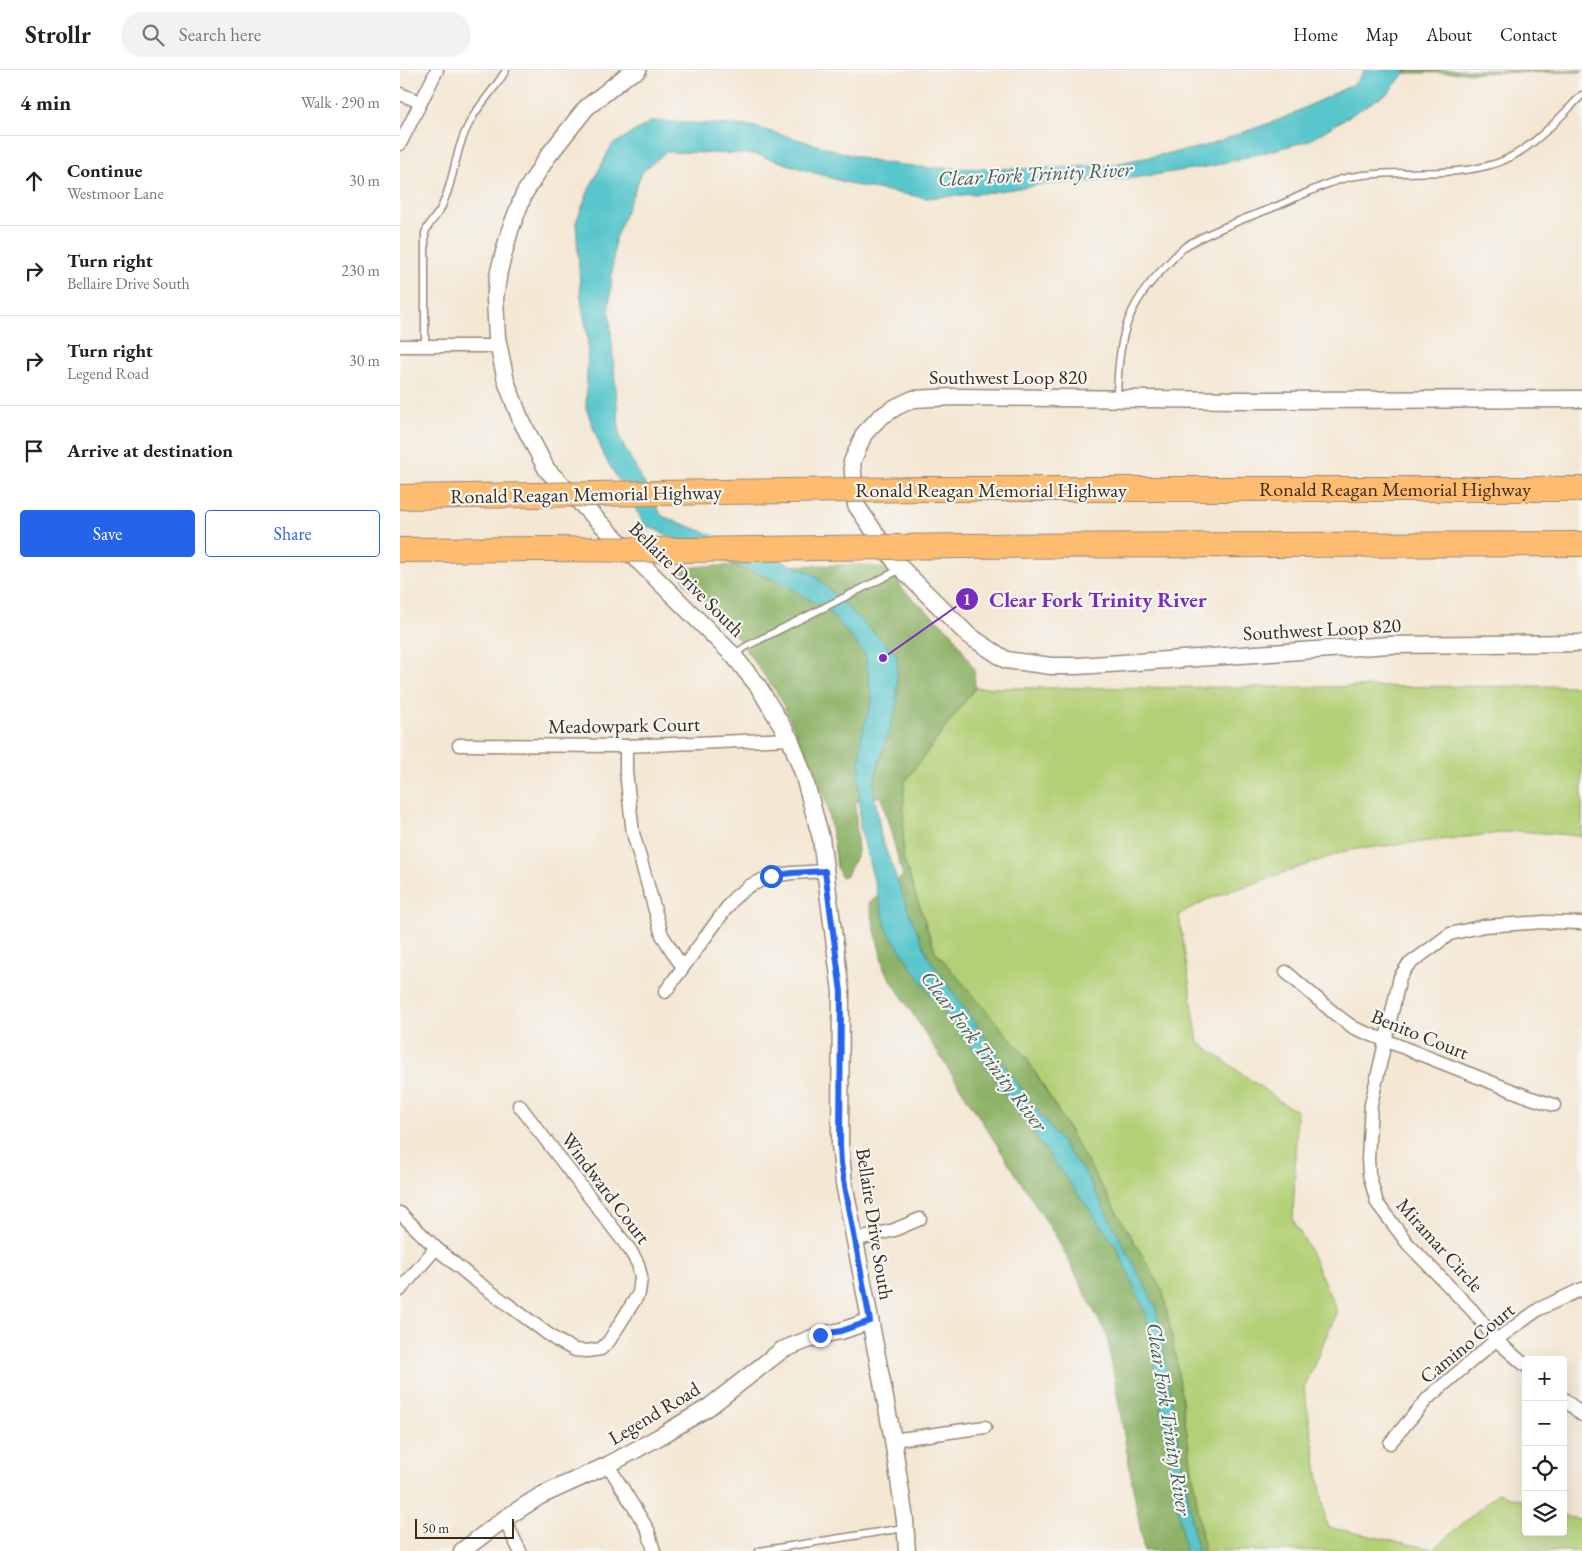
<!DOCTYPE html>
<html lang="en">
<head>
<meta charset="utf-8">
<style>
	body { margin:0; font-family:"EB Garamond",serif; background:#f2f2f2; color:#222 }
	.controls { position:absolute; right:15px; bottom:15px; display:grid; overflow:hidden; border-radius:5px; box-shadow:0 5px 20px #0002 }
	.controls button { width:45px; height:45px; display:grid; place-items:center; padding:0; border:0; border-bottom:1px solid #e0e0e0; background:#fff; color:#222; font:25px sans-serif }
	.scale { position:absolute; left:15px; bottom:12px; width:99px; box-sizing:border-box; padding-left:5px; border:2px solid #3b2a1e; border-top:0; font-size:14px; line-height:18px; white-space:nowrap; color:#3b2a1e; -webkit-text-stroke:4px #f6f6f2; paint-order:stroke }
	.stop { position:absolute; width:15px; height:15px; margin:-11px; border:4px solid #2563eb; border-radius:50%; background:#fff }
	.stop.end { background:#2563eb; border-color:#fff; box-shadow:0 1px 5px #0008 }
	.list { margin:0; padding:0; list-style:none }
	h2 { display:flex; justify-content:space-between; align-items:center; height:65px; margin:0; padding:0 20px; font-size:21px }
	h2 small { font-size:16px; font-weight:400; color:#767676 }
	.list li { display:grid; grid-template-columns:32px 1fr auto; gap:15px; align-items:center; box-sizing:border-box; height:90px; padding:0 20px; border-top:1px solid #e0e0e0 }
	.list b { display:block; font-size:19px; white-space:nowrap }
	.list p { margin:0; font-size:16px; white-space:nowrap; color:#767676 }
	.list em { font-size:16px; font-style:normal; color:#767676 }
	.actions { display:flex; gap:10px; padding:15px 20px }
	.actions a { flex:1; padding:11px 0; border:1px solid #2563eb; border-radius:5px; text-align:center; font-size:18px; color:#2563eb }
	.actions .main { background:#2563eb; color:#fff }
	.icon { flex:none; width:28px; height:28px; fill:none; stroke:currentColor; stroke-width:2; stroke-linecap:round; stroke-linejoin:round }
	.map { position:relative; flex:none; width:1182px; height:1481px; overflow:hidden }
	header { display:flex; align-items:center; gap:30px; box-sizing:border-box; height:70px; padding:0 25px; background:#fff; border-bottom:1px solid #e0e0e0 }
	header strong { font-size:24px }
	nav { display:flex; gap:28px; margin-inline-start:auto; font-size:18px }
	.search { width:350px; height:45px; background:#f2f2f2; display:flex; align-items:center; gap:12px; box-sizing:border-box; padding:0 18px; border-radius:28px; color:#767676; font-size:19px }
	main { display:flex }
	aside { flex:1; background:#fff }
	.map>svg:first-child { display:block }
	.green { fill:#b3d077; stroke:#777d4a }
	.forest { fill:#8eb268; stroke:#646e43 }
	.water { fill:#58c6cc; stroke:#4a7875 }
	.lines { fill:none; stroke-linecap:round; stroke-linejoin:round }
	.service-casing { stroke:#988879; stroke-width:9 }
	.minor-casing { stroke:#988879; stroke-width:15 }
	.tertiary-casing { stroke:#988879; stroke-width:19 }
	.motorway-casing { stroke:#988879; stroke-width:26 }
	.service { stroke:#fff; stroke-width:6 }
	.minor { stroke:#fff; stroke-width:12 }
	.tertiary { stroke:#fff; stroke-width:16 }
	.motorway { stroke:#febc70; stroke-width:24 }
	.motorway-bridge-casing { stroke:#988879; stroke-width:26; stroke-linecap:butt }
	.motorway-bridge { stroke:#febc70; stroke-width:24 }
	.route { stroke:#2563eb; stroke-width:6 }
	.labels { text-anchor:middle; stroke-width:4.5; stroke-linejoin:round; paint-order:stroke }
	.street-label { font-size:20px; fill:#3b2a1e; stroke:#f6f6f2 }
	.water-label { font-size:21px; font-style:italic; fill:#445952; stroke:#f6f6f2 }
	.leader { fill:none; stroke:#7b2cbf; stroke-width:2 }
	.callout-dot { fill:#7b2cbf; stroke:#f6f6f2; stroke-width:2 }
	.mark-label { font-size:15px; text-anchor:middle; font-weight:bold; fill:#fff }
	.callout-label { font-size:21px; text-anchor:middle; font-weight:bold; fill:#7b2cbf; stroke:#f6f6f2; stroke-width:4.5; stroke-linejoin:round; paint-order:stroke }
</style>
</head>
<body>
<header>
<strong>Strollr</strong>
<div class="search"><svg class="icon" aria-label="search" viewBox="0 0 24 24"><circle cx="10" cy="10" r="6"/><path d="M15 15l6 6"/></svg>Search here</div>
<nav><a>Home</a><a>Map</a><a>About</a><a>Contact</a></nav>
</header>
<main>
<aside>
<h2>4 min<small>Walk · 290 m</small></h2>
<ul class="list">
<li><svg class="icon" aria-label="ahead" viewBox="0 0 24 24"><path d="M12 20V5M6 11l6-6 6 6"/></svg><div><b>Continue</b><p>Westmoor Lane</p></div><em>30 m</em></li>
<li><svg class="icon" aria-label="right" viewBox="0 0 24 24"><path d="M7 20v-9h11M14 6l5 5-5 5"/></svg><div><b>Turn right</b><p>Bellaire Drive South</p></div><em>230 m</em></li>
<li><svg class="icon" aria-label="right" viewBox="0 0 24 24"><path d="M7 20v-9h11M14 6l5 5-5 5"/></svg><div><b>Turn right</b><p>Legend Road</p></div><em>30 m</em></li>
<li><svg class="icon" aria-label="arrive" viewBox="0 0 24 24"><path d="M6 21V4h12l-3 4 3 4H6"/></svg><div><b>Arrive at destination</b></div></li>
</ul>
<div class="actions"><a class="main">Save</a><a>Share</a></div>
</aside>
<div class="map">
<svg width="1182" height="1481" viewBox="0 0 1182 1481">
	<rect width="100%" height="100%" fill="#f6f6f2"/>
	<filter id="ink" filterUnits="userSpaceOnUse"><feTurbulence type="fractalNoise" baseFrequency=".02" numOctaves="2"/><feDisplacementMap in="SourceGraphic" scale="10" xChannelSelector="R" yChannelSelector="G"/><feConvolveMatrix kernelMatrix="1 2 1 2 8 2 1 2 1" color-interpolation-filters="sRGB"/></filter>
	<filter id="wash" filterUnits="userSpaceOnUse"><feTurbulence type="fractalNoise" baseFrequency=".0096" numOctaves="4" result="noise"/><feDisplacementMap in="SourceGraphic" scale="20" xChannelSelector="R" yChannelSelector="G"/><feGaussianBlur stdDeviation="1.12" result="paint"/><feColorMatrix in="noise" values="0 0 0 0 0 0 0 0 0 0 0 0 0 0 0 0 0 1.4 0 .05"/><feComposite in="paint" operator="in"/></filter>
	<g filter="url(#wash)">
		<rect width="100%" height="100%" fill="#f4e7d4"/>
		<!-- green -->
		<path class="green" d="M1182,616V766L1119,761L949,780L806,830L779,845L798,972L884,1034L897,1041L893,1150L908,1177L937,1241L904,1319L927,1457L1033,1479L1098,1423L1126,1432V1462H1163V1445L1182,1451V1481H804L776,1289L673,1066L626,987L535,881L503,788L504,713L575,618Z"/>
		<!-- forest -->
		<g class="forest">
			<path d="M1007,0H1182V2L1005,3Z"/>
			<path d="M464,495L490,499L503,520L552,563L574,599L575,618L504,713L503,788L535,881L626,987L763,1221L776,1289L804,1481H744L707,1266L657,1168L484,899L469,833L503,806L481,726L455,732L458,782L447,805L441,807L437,798L434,773L426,732L380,627L319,543L285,513L282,499L305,496Z"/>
		</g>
		<!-- water -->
		<path class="water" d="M964,0H1007L989,22L908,71L812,96L727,109L639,115L586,123L526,128L454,115L355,84L266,82L242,102L215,169L209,239L220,369L262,446L412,503L497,585V635L473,713L481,767L511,847L530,890L627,1027L687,1106L756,1237L797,1481H785L746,1244L716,1176L630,1059L581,989L534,930L487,860L460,757L459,712L461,668L472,629L465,584L429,541L383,513L329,493L245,455L204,386L186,338L188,270L181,228L176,152L190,117L212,75L252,51L351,56L476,92L530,98L621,99L708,95L802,77L881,49L956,13Z"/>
	</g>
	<g filter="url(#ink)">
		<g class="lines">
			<defs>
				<g id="service">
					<path d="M25,276V163C28,154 35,148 40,140C43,135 45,128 47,123C56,97 57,74 71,50C81,32 96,18 106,0"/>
					<path d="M717,329C718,272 724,236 767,195C773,188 781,179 789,174C815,159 844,149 872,138C898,128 922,113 950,107C998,98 1049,109 1097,93C1131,81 1157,50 1182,25"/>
					<path d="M334,584L347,576L501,499"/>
					<path d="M359,1481L504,1458"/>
				</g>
				<g id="minor">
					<path d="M0,24L20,32"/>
					<path d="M0,74L37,0"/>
					<path d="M0,276H98"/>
					<path d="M59,675L226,676L390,669"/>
					<path d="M226,676V702L233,763L262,865L277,889L283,896"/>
					<path d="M886,902L935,944L954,958L1131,1028L1154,1035"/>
					<path d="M265,922L334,828L349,816L371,806L392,803L425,801"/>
					<path d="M0,1143L36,1178L72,1208L156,1270L175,1280L187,1281L201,1279L209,1271L239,1223L241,1207L238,1194L230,1180L119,1035"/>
					<path d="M455,1170L494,1160L520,1149"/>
					<path d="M0,1220L36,1178"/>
					<path d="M1126,1296L1096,1270L1073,1241L1008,1174L977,1133L969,1104L968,1089L971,1034L1000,907L1008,895L1050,864L1084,856L1144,852L1182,853"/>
					<path d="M1163,1328L1182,1345"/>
					<path d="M493,1370L585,1357"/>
					<path d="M990,1373L1028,1328L1096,1270L1139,1239L1182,1219"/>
					<path d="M208,1395L248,1460L254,1481"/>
					<path d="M104,1449L120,1481"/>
				</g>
				<g id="tertiary">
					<path d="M238,0L226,6L186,38L148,86L124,124L110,160L99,201L95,228L97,268L106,311L120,348L147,400L333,585L358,616L390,669L403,703L421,768L441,922L440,1075L444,1113L493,1370L505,1450L507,1481"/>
					<path d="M1182,329L841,330L554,327L513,329L496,337L479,348L464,364L452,392L456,435L496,493L568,565L606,590L651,596H678L989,575L1182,573"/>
					<path d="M62,1481L104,1449L140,1426L208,1395L259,1367L309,1337L382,1280L420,1265L441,1261L470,1251"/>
				</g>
				<g id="motorway">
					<path id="s1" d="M523,419H1182"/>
					<path d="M0,427L69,426"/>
					<path d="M562,476L1182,474"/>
					<path d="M0,480L141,479"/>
				</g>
			</defs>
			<!-- service casing -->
			<use href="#service" class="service-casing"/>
			<!-- minor casing -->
			<use href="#minor" class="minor-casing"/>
			<!-- tertiary casing -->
			<use href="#tertiary" class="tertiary-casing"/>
			<!-- motorway casing -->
			<use href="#motorway" class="motorway-casing"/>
			<!-- service -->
			<use href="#service" class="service"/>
			<!-- minor -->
			<use href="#minor" class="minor"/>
			<!-- tertiary -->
			<use href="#tertiary" class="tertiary"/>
			<!-- motorway -->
			<use href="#motorway" class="motorway"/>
			<defs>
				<g id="motorway-bridge">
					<path d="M69,426L523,419"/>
					<path d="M141,479L286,480L562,476"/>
				</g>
			</defs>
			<!-- motorway-bridge casing -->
			<use href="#motorway-bridge" class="motorway-bridge-casing"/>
			<!-- motorway-bridge -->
			<use href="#motorway-bridge" class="motorway-bridge"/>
		</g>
	</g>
	<g class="lines" filter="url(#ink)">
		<!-- route -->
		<path class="route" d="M371,806L392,803L425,801L441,922L440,1075L441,1094L470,1251L441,1261L420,1265"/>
	</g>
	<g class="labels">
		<!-- street labels -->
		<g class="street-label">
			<text x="608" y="314">Southwest Loop 820</text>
			<text dy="7" stroke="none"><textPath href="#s1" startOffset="472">Ronald Reagan Memorial Highway</textPath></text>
			<text x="591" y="427">Ronald Reagan Memorial Highway</text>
			<text transform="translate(186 424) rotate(-1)" y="7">Ronald Reagan Memorial Highway</text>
			<text transform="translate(287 509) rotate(45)" y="7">Bellaire Drive South</text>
			<text transform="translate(922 559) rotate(-3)" y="7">Southwest Loop 820</text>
			<text transform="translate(224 655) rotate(-1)" y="7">Meadowpark Court</text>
			<text transform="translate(1020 964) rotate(22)" y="7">Benito Court</text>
			<text transform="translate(206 1118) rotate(53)" y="7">Windward Court</text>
			<text transform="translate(475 1154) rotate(81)" y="7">Bellaire Drive South</text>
			<text transform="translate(1040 1175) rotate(48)" y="7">Miramar Circle</text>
			<text transform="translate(1067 1273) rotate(-39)" y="7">Camino Court</text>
			<text transform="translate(254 1343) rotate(-31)" y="7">Legend Road</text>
		</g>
		<!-- water labels -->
		<g class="water-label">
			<text transform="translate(635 104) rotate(-3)" y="7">Clear Fork Trinity River</text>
			<text transform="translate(584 981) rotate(53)" y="7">Clear Fork Trinity River</text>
			<text transform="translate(769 1349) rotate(81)" y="7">Clear Fork Trinity River</text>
		</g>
	</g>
	<!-- callouts -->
	<path class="leader" d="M483 588L567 529"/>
	<g class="callout-dot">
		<circle cx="483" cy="588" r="5"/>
		<circle cx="567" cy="529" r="12"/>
	</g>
	<g class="mark-label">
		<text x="567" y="535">1</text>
	</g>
	<g class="callout-label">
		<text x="698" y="537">Clear Fork Trinity River</text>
	</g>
</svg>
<div class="controls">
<button>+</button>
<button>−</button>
<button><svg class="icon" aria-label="locate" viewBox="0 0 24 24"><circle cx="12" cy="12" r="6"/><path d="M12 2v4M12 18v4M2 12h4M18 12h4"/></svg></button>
<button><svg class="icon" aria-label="layers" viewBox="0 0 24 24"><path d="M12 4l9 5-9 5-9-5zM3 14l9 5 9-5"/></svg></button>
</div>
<div class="scale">50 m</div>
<div class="stop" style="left:371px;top:806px"></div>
<div class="stop end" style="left:420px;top:1265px"></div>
</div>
</main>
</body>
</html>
